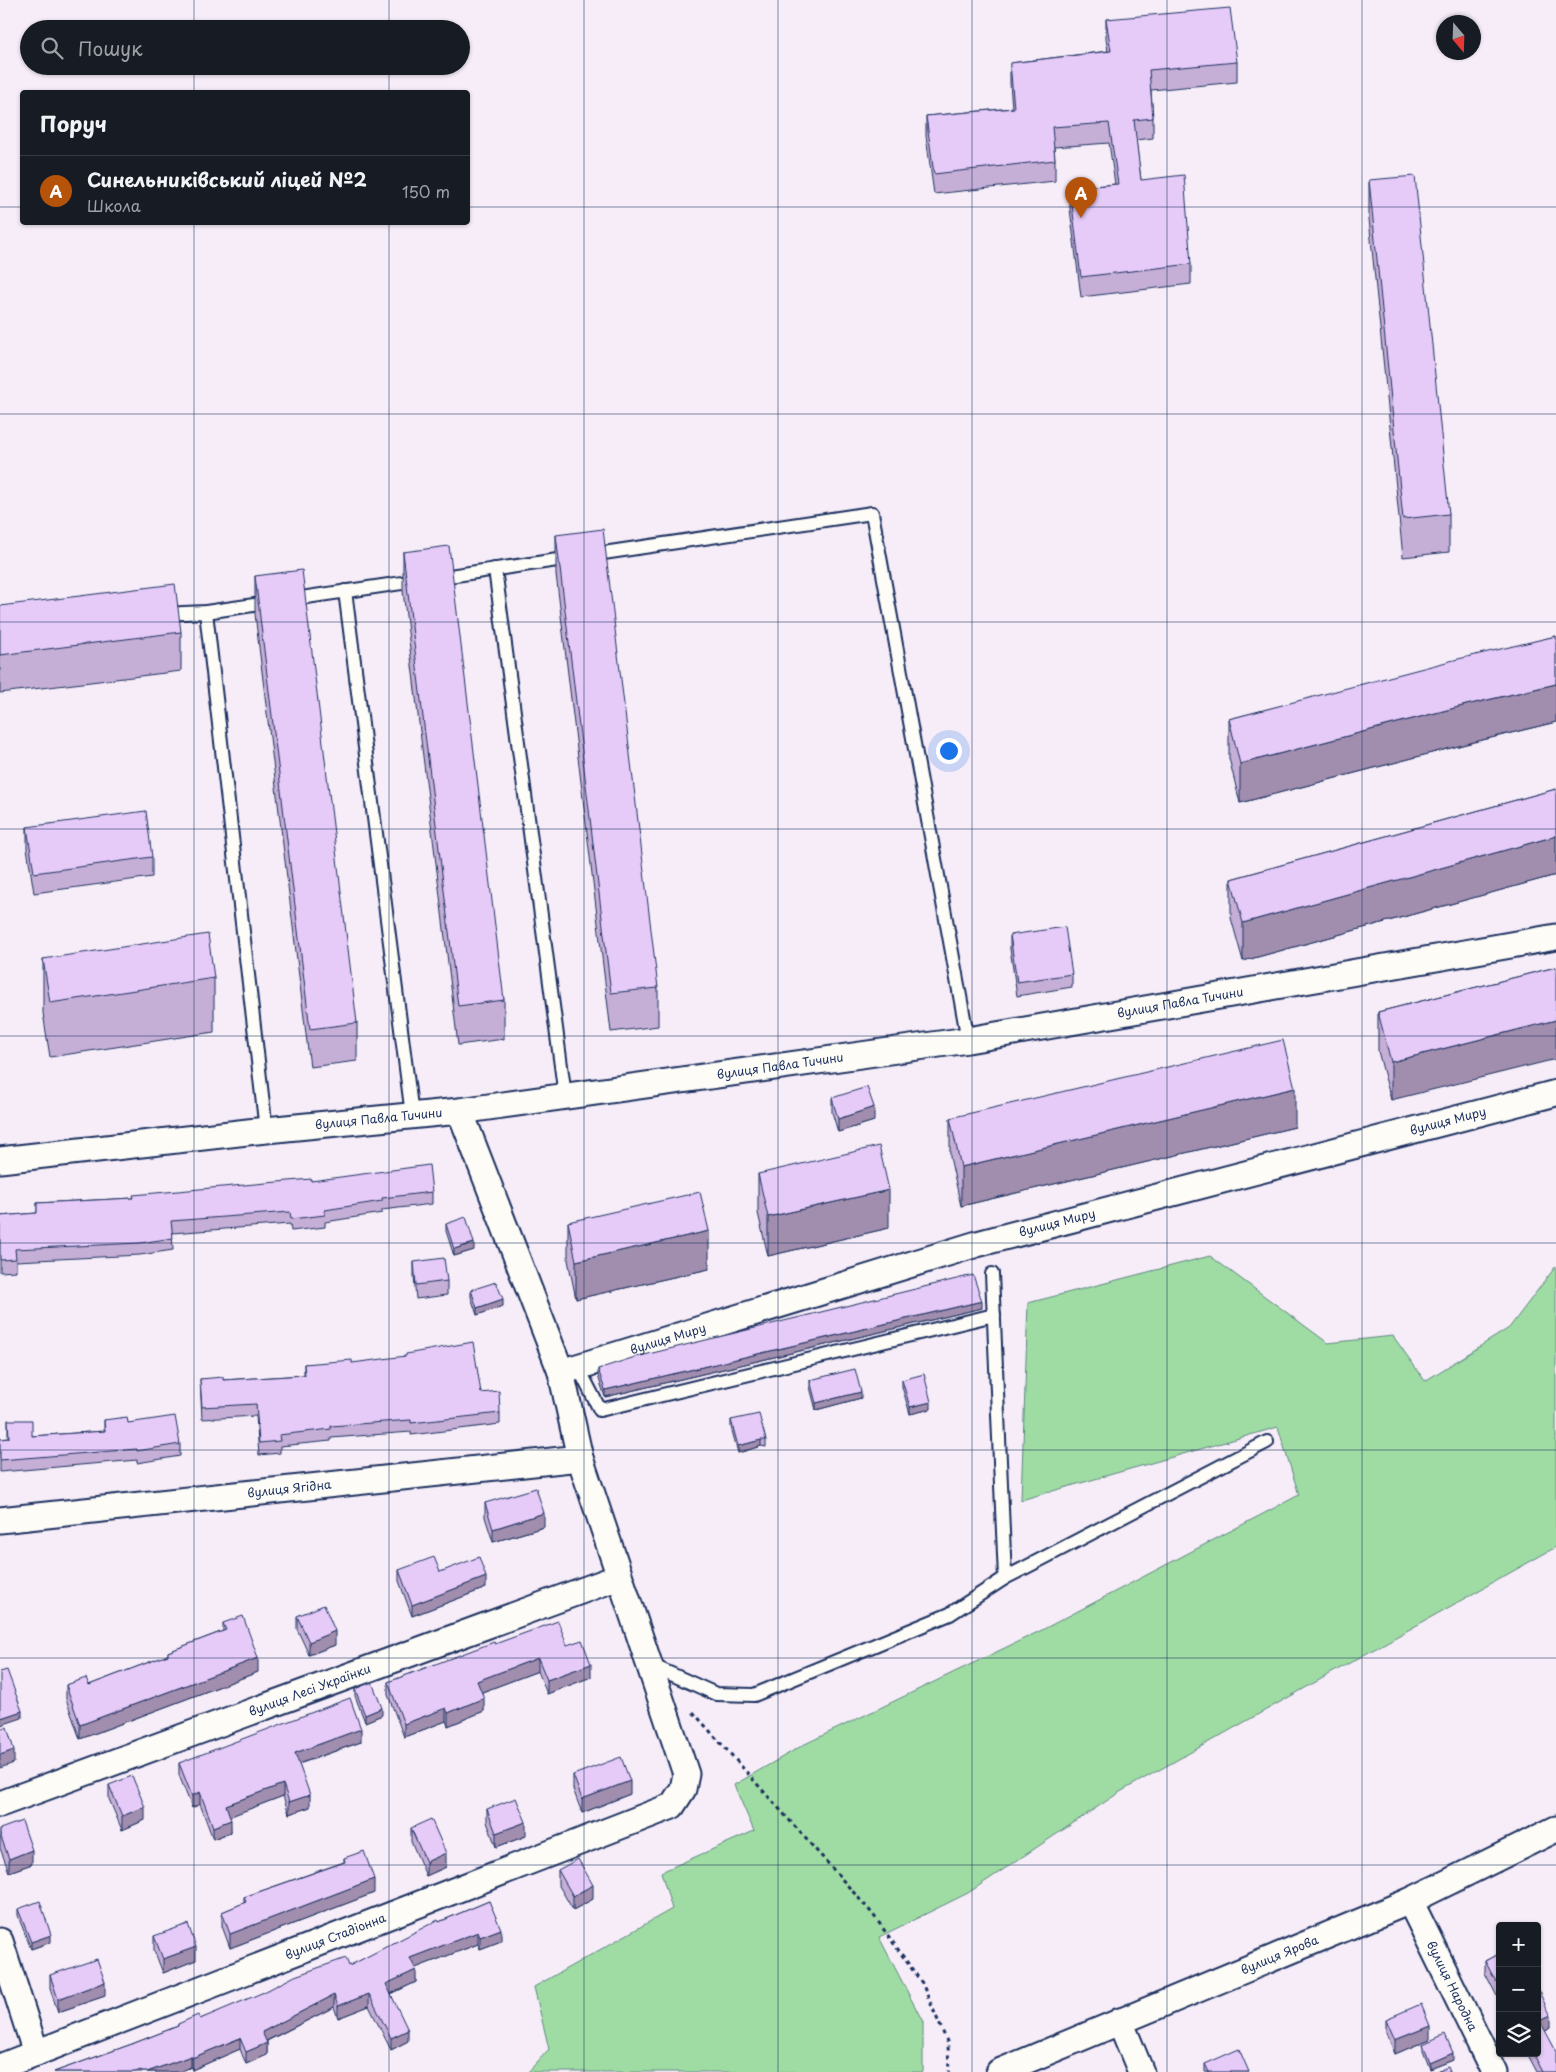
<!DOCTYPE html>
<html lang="uk">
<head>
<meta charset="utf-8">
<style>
	body { margin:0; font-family:"Playpen Sans",sans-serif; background:#242831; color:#f1f3f6 }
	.controls { position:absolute; right:15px; bottom:15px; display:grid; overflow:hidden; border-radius:5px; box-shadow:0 1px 4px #0004 }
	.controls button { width:45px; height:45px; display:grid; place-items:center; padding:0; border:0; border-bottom:1px solid #363941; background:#171b24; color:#f1f3f6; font:25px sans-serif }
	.compass { position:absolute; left:1436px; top:15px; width:45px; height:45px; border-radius:50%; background:#171b24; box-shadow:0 1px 4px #0004; rotate:161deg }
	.you { position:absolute; left:948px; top:750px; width:18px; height:18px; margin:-12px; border:4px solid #fff; border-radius:50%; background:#1a73e8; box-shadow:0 0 0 8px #1a73e833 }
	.badge { display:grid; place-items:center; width:32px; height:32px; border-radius:50%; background:#b45309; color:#fff; font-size:16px; font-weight:700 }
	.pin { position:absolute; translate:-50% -41px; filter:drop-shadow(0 1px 2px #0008) }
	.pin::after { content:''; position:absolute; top:26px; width:18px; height:15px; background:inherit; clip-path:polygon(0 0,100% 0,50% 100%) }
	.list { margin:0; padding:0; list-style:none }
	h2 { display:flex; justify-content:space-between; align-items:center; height:65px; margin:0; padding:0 20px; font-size:21px }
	h2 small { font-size:16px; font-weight:400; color:#9ea1a6 }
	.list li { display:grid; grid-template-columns:32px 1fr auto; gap:15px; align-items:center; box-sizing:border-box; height:70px; padding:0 20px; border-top:1px solid #363941 }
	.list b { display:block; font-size:19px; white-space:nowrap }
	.list p { margin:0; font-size:16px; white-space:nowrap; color:#9ea1a6 }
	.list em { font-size:16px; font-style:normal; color:#9ea1a6 }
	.icon { flex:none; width:28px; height:28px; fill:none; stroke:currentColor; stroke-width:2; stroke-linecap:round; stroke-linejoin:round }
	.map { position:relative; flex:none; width:1556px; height:2072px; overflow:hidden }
	.search { position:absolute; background:#171b24; box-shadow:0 1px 4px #0004; left:20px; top:20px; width:450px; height:55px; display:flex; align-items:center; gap:12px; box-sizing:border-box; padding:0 18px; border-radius:28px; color:#9ea1a6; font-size:19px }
	.panel { position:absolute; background:#171b24; box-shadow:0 1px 4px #0004; left:20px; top:90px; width:450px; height:135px; border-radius:5px }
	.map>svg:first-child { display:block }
	.green { fill:#9fdca3; stroke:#5d8680 }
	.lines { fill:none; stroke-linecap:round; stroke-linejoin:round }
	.service-casing { stroke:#1b2f5e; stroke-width:16 }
	.minor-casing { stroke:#1b2f5e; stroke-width:29 }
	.path { stroke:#1b2f5e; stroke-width:3; stroke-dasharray:4 4; stroke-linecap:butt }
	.service { stroke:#fdfcf7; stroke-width:12 }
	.minor { stroke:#fdfcf7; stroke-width:25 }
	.wall { fill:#c6afd6; stroke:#1b2f5e }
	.shaded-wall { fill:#a18eae; stroke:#1b2f5e }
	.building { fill:#e6cbf9; stroke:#1b2f5e }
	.grid { fill:none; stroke:#1b2f5e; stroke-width:1; stroke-opacity:0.55 }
	.labels { text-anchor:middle; stroke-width:4; stroke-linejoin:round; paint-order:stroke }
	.street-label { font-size:12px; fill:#1b2f5e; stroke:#fdfcf7 }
</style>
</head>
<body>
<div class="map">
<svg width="1556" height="2072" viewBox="0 0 1556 2072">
	<rect width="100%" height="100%" fill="#f6edf8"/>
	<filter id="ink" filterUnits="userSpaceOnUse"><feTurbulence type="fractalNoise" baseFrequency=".02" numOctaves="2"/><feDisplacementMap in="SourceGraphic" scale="10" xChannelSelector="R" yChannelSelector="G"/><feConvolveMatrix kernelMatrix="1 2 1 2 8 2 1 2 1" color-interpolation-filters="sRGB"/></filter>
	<g filter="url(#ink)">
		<!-- green -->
		<path class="green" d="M1210,1256L1328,1343L1393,1336L1425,1381L1509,1328L1556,1266V1547L1120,1792L968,1893L879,1937L923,2022V2072H528L549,2049L534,1987L672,1909L661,1872L754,1831L734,1785L805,1744L1040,1631L1299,1495L1278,1427L1021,1500L1028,1303Z"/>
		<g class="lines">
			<defs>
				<g id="service">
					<path d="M590,555L872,513L968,1040"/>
					<path d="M495,569L565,1096"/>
					<path d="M345,591L412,1115"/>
					<path d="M206,612L266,1130"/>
					<path d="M162,614L206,612L571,558"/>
					<path d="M992,1274L1005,1578"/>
					<path d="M578,1367L600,1410L994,1315"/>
					<path d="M651,1665L716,1694L754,1695L950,1614L1005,1578L1267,1442"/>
				</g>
				<g id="minor">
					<path id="s1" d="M0,1160L266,1130L460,1111L968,1040L1556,937"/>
					<path id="s2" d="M561,1372L977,1244L1556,1093"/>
					<path id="s3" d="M0,1520L580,1458"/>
					<path id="s4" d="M0,1804L619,1577"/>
					<path id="s5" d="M1410,1901L1494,2072"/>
					<path d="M0,1941L36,2053"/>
					<path d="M1120,2021L1141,2072"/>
					<path id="s6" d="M0,2067L672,1806L683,1789L686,1774L580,1458L561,1372L460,1111"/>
					<path id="s7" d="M999,2072L1410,1901L1556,1829"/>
				</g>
			</defs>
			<!-- service casing -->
			<use href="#service" class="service-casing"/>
			<!-- minor casing -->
			<use href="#minor" class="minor-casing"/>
			<!-- path -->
			<path class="path" d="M693,1712L872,1913L922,1983L948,2044L949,2072"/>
			<!-- service -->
			<use href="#service" class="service"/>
			<!-- minor -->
			<use href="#minor" class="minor"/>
		</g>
		<!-- wall -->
		<g class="wall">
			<path d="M1106,19L1237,62V82L1151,90L1153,118V138L1136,140L1141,180L1191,264V284L1081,297L1070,209V188L1115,184L1109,143L1054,147L1055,160V181L934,194L926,136V116L1012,108L1010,83V63L1108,51L1106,39Z"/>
			<path d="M1369,180L1449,514V552L1403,557L1369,219Z"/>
			<path d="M556,535L658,988V1026L611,1032L556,574Z"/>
			<path d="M403,552L504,1000V1039L458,1045L403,591Z"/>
			<path d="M255,576L357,1023V1061L310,1067L255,614Z"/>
			<path d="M0,606L181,632V671L0,693Z"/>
			<path d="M1556,636V722L1466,744L1240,803L1229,758V719Z"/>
			<path d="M1556,789V875L1243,961L1231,918V879Z"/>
			<path d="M27,827L152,857V877L34,893L27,848Z"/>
			<path d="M1010,935L1072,974V987L1017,996L1010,949Z"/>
			<path d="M43,959L214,978V1032L50,1057L43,1013Z"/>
			<path d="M1556,967L1391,1100L1378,1051V1012Z"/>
			<path d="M832,1098L874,1121L838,1132L832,1112Z"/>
			<path d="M950,1118L1295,1127L961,1206L950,1157Z"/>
			<path d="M758,1174L889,1228L768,1256L758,1213Z"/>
			<path d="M311,1181L432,1192V1204L382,1210V1213L325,1222V1227L291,1231L290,1224L172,1233L173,1250L140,1255L16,1261V1271L0,1272V1216L37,1213V1203L133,1198Z"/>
			<path d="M568,1222L709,1269L576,1299L568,1260Z"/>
			<path d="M446,1224L474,1250L454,1256L446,1231Z"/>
			<path d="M414,1262L447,1281V1295L416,1299L414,1276Z"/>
			<path d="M471,1290L503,1306L477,1315L471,1297Z"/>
			<path d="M982,1308L605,1397L598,1376V1369Z"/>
			<path d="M352,1363L481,1393L500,1413V1424L411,1435V1432L331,1438V1441L280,1446V1453L259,1455L256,1416L202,1419L200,1379L223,1380L304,1375V1364Z"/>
			<path d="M810,1380L861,1398L816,1410L810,1387Z"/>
			<path d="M902,1380L931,1409L910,1414L902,1387Z"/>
			<path d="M8,1420L32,1436L104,1431V1420L128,1423L180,1444V1456L137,1463V1460L0,1472V1439L8,1438Z"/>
			<path d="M731,1420L766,1440V1447L761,1446L738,1453L731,1427Z"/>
			<path d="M485,1503L544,1527L493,1542L485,1517Z"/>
			<path d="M399,1570L486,1588L412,1616L399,1581Z"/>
			<path d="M297,1616L335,1645L309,1655L297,1629Z"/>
			<path d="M223,1623L258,1672L80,1739L66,1699V1685H89L168,1655V1652L223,1631Z"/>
			<path d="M495,1644L567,1645L591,1677L547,1694L538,1671L482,1692L484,1711L448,1726L446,1721L404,1737L388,1695V1682Z"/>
			<path d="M355,1689L382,1715L365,1722L355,1696Z"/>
			<path d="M361,1742L299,1764L310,1807L289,1814L283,1796L230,1816L231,1832L213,1839L200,1804L192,1808L179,1775V1763Z"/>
			<path d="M573,1775L630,1794L582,1813L573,1789Z"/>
			<path d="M109,1785L145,1820L122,1830L109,1799Z"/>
			<path d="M487,1809L526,1836L496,1847L487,1822Z"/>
			<path d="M411,1828L446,1867L426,1876L411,1841Z"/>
			<path d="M0,1829L32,1864L9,1872L0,1848Z"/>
			<path d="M344,1858L374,1893L230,1948L222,1926V1912L244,1903V1897L344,1862Z"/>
			<path d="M558,1870L593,1899L573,1910L558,1884Z"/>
			<path d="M489,1901L501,1941L480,1949L478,1944L415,1968L416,1982L391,1994L408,2041L391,2050L369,2006L338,2018L334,2007L267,2041V2055L246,2064L240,2049L192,2070L191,2067L179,2072H54L132,2044L178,2026V2024L200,2019L349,1966L439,1922Z"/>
			<path d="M18,1909L51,1942L31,1949L18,1916Z"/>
			<path d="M154,1936L196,1960L163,1973L154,1950Z"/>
			<path d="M1500,1953V2002L1485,1973V1961Z"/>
			<path d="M50,1975L105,1996L58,2012L50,1989Z"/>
			<path d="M1537,1988L1551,2028L1545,2031L1556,2072H1537L1527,2053H1537Z"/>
			<path d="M1386,2019L1430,2039L1395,2054L1386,2032Z"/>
			<path d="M1423,2044L1453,2060L1430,2069L1423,2051Z"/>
			<path d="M1205,2064L1249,2072H1205Z"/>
		</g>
		<!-- shaded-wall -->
		<g class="shaded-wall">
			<path d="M1556,684V722L1466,744L1240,803V764L1466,705Z"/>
			<path d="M1556,836V875L1243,961V923Z"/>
			<path d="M1556,1020V1059L1391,1100V1062Z"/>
			<path d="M1295,1088V1127L961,1206V1167Z"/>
			<path d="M874,1107V1121L838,1132V1119Z"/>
			<path d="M889,1190V1228L768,1256V1217Z"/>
			<path d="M709,1231V1269L576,1299V1261Z"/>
			<path d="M474,1243V1250L454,1256V1249Z"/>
			<path d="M503,1299V1306L477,1315V1308Z"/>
			<path d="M982,1301V1308L605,1397V1390Z"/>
			<path d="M861,1392V1398L816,1410V1403Z"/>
			<path d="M931,1402V1409L910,1414V1407Z"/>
			<path d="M761,1440V1446L738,1453V1446Z"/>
			<path d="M544,1513V1527L493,1542V1529Z"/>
			<path d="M486,1577V1588L412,1616V1605Z"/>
			<path d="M335,1631V1645L309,1655V1642Z"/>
			<path d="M258,1658V1672L80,1739V1725Z"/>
			<path d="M538,1658V1671L477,1694V1681Z"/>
			<path d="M591,1664V1677L547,1694V1680Z"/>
			<path d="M484,1698V1711L448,1726V1713Z"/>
			<path d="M382,1708V1715L365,1722V1715Z"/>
			<path d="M446,1708V1721L404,1737V1724Z"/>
			<path d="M22,1711V1718L1,1725V1718Z"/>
			<path d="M361,1729V1742L295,1765V1753Z"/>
			<path d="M14,1750V1763L0,1768V1755Z"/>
			<path d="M630,1781V1794L582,1813V1799Z"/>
			<path d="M283,1784V1796L226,1818V1805Z"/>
			<path d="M200,1792V1804L192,1808V1796Z"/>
			<path d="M310,1795V1807L289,1814V1802Z"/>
			<path d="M145,1807V1820L122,1830V1816Z"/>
			<path d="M231,1820V1832L213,1839V1827Z"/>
			<path d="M526,1822V1836L496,1847V1833Z"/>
			<path d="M32,1850V1864L9,1872V1859Z"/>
			<path d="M446,1853V1867L426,1876V1862Z"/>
			<path d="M374,1879V1893L230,1948V1934Z"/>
			<path d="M593,1885V1899L573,1910V1896Z"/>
			<path d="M501,1929V1941L480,1949V1937Z"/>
			<path d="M478,1932V1944L410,1970V1958Z"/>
			<path d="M51,1935V1942L31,1949V1942Z"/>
			<path d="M196,1947V1960L163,1973V1959Z"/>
			<path d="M416,1970V1982L386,1996V1984Z"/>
			<path d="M105,1982V1996L58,2012V1999Z"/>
			<path d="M369,1994V2006L338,2018V2006Z"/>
			<path d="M334,1995V2007L262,2043V2032Z"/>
			<path d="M1551,2016V2028L1540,2034V2021Z"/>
			<path d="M1430,2026V2039L1395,2054V2040Z"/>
			<path d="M408,2030V2041L391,2050V2038Z"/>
			<path d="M240,2038V2049L192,2070V2058Z"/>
			<path d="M267,2043V2055L246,2064V2052Z"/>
			<path d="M1453,2053V2060L1430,2069V2063Z"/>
			<path d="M191,2056V2067L179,2072H147Z"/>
		</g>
		<!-- building -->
		<g class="building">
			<path d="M1230,8L1237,62L1149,70L1153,118L1134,120L1141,180L1184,175L1191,264L1081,277L1070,188L1118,184L1109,123L1052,127L1055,160L934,174L926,116L1014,108L1010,63L1111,51L1106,19Z"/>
			<path d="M1415,176L1449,514L1403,519L1369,180Z"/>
			<path d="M603,529L658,988L611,993L556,535Z"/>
			<path d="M449,546L504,1000L458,1006L403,552Z"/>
			<path d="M302,570L357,1023L310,1029L255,576Z"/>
			<path d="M175,584L181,632L0,655V606Z"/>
			<path d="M1556,636V684L1466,705L1240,764L1229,719L1454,660Z"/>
			<path d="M1556,789V836L1243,923L1231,879Z"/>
			<path d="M146,811L152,857L34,873L27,827Z"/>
			<path d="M1065,927L1072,974L1017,982L1010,935Z"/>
			<path d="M208,934L214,978L50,1003L43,959Z"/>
			<path d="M1556,967V1020L1391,1062L1378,1012Z"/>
			<path d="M1283,1040L1295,1088L961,1167L950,1118Z"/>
			<path d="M867,1087L874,1107L838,1119L832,1098Z"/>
			<path d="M879,1146L889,1190L768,1217L758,1174Z"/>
			<path d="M429,1165L432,1192L382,1198V1201L325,1210V1215L291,1219L290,1212L171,1221L173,1238L140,1243L15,1249L16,1259L0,1260V1216L37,1213V1203L134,1198L133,1195L311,1179V1181Z"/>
			<path d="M700,1192L709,1231L576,1261L568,1222Z"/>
			<path d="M466,1217L474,1243L454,1249L446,1224Z"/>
			<path d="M444,1258L447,1281L416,1285L414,1262Z"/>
			<path d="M973,1275L982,1301L605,1390L598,1369L632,1358Z"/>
			<path d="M496,1282L503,1299L477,1308L471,1290Z"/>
			<path d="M473,1342L481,1393L499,1391L500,1413L411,1423V1420L331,1426V1429L279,1435L280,1441L259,1443L256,1404L202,1407L200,1379L223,1377V1380L305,1375L304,1364L352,1360V1363L406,1356V1354Z"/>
			<path d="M855,1369L861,1392L816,1403L810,1380Z"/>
			<path d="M924,1374L931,1402L910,1407L902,1380Z"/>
			<path d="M759,1414L766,1440H761L738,1446L731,1420Z"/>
			<path d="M175,1416L180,1444L137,1451V1449L0,1460V1439L9,1438L8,1420H32V1436L105,1431L104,1420L127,1417L128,1423Z"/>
			<path d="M536,1488L544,1513L493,1529L485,1503Z"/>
			<path d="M434,1557L440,1572L479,1557L486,1577L412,1605L399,1570Z"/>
			<path d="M324,1605L335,1631L309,1642L297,1616Z"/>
			<path d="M243,1616L258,1658L80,1725L66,1685L86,1678L89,1685L168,1655V1652L226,1630L223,1623Z"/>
			<path d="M558,1621L567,1645L582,1640L591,1664L547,1680L538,1658L477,1681L484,1698L448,1713L446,1708L404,1724L388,1682L494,1642L495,1644Z"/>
			<path d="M7,1670L22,1711L1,1718L0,1716V1672Z"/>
			<path d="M372,1682L382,1708L365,1715L355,1689Z"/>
			<path d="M350,1698L361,1729L295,1753L310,1795L289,1802L283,1784L226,1805L231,1820L213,1827L200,1792L192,1796L179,1763Z"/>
			<path d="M7,1727L14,1750L0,1755V1730Z"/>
			<path d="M621,1757L630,1781L582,1799L573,1775Z"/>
			<path d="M132,1776L145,1807L122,1816L109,1785Z"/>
			<path d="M516,1798L526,1822L496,1833L487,1809Z"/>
			<path d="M431,1819L446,1853L426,1862L411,1828Z"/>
			<path d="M22,1821L32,1850L9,1859L0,1834V1829Z"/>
			<path d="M364,1851L374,1879L230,1934L222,1912L246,1902L244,1897L345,1862L344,1858Z"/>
			<path d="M578,1859L593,1885L573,1896L558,1870Z"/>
			<path d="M40,1901L51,1935L31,1942L18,1909Z"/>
			<path d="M489,1901L501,1929L480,1937L478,1932L410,1958L416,1970L386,1984L408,2030L391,2038L369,1994L338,2006L334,1995L262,2032L267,2043L246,2052L240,2038L192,2058L191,2056L147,2072H142L141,2070L135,2072H54L132,2044L178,2026V2024L198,2015L200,2019L264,1992L295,1976L346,1958L349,1966L438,1920L439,1922Z"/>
			<path d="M188,1924L196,1947L163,1959L154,1936Z"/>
			<path d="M1500,1953V1989L1485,1961Z"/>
			<path d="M97,1959L105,1982L58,1999L50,1975Z"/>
			<path d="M1537,1988L1551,2016L1540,2021L1556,2051V2072H1543L1533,2053H1537Z"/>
			<path d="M1421,2004L1430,2026L1395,2040L1386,2019Z"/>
			<path d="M1445,2034L1453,2053L1430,2063L1423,2044Z"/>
			<path d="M1239,2049L1249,2072H1209L1205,2064Z"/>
			<path d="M1448,2067L1450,2072H1437Z"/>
		</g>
	</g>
	<!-- grid -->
	<path class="grid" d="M194,0V29M389,0V29M584,0V2072M778,0V2072M972,0V2072M1167,0V2072M1362,0V2072M194,66V92M389,66V92M0,207H22M468,207H1556M194,222V2072M389,222V2072M0,414H1556M0,622H1556M0,829H1556M0,1036H1556M0,1243H1556M0,1450H1556M0,1658H1556M0,1865H1556"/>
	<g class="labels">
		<!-- street labels -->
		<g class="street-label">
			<text dy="4" stroke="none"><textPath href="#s1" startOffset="1191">вулиця Павла Тичини</textPath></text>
			<text dy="4" stroke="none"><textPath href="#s1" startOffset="786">вулиця Павла Тичини</textPath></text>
			<text dy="4" stroke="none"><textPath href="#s1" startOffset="381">вулиця Павла Тичини</textPath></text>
			<text dy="4" stroke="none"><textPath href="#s2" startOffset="922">вулиця Миру</textPath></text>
			<text dy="4" stroke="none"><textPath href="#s2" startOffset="518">вулиця Миру</textPath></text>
			<text dy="4" stroke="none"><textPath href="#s2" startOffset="112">вулиця Миру</textPath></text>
			<text dy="4" stroke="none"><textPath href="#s3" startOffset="291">вулиця Ягідна</textPath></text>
			<text dy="4" stroke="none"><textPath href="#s4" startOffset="330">вулиця Лесі Українки</textPath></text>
			<text dy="4" stroke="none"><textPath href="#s6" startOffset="360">вулиця Стадіонна</textPath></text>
			<text dy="4" stroke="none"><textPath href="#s7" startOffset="304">вулиця Ярова</textPath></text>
			<text dy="4" stroke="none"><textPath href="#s5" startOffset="95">вулиця Народна</textPath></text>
		</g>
	</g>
</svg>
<div class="controls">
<button>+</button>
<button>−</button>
<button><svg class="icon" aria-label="layers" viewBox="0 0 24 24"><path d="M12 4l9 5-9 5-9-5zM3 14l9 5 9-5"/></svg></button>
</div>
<svg class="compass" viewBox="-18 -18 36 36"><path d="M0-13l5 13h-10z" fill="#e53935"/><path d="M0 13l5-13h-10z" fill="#9ea1a6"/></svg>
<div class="you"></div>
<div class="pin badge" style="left:1081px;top:218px">A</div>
<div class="search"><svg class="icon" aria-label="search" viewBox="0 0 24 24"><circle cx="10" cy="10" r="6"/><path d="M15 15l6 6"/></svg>Пошук</div>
<section class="panel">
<h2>Поруч<small></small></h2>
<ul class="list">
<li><span class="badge">A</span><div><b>Синельниківський ліцей №2</b><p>Школа</p></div><em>150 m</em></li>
</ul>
</section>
</div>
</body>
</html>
